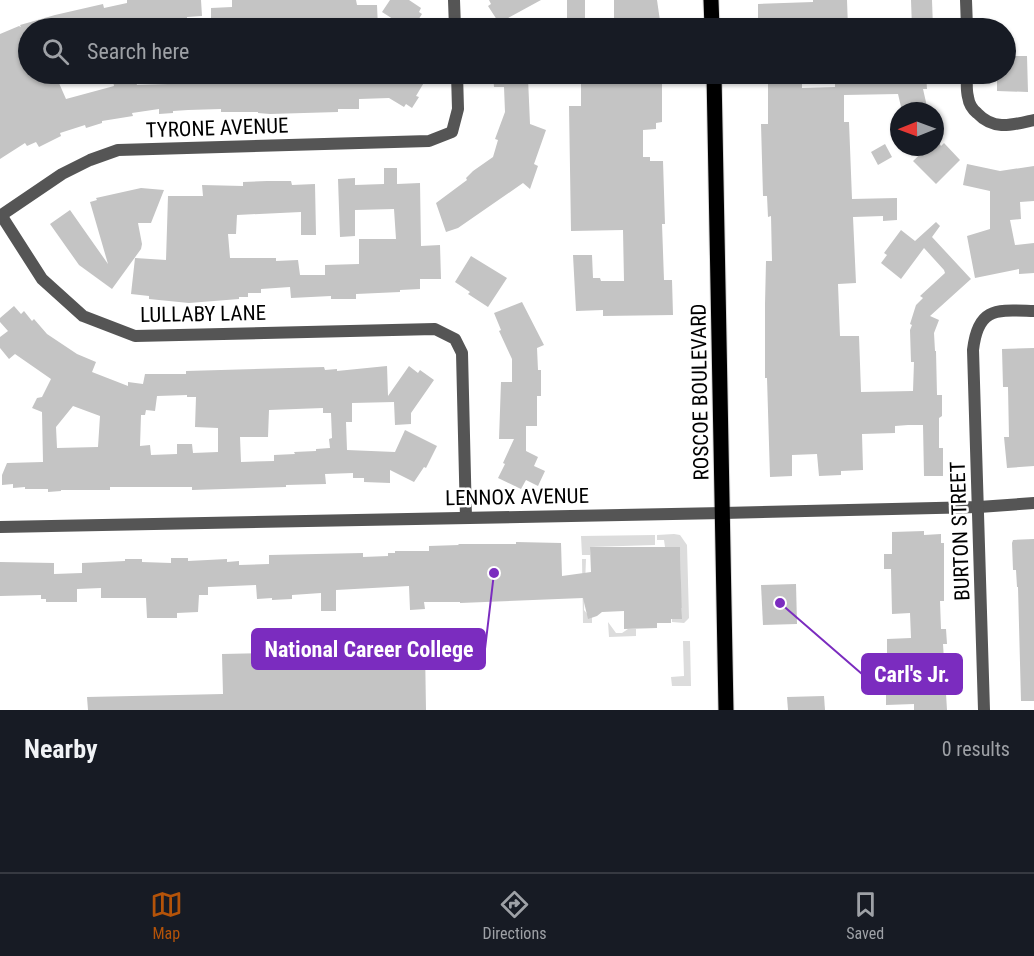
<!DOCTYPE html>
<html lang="en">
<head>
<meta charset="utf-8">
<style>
	body { margin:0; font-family:"Roboto Condensed",sans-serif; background:#242831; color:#f1f3f6 }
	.compass { position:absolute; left:890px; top:102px; width:54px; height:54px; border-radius:50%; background:#171b24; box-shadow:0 2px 4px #0004; rotate:269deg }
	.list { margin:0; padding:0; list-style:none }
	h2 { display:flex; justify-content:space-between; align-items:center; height:78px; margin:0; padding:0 24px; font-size:26px }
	h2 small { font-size:20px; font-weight:400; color:#9ea1a6 }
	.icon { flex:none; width:33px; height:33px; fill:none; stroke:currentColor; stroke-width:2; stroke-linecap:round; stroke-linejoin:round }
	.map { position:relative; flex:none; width:1034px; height:710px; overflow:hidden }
	.search { position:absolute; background:#171b24; box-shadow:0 2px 4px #0004; left:18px; right:18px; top:18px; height:66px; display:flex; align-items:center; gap:15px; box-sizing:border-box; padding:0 21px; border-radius:33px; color:#9ea1a6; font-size:22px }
	.sheet { height:162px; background:#171b24 }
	nav { display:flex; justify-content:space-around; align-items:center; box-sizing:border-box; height:84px; border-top:2px solid #363941; background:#171b24; font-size:16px; color:#9ea1a6 }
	nav a { display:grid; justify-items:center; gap:3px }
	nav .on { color:#b45309 }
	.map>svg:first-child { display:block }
	.green { fill:#dcdcdc }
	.building { fill:#c4c4c4; fill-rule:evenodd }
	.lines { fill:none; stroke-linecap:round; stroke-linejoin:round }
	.primary-casing { stroke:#dbdbdb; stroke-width:17 }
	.minor { stroke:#555; stroke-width:12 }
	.primary { stroke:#000; stroke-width:15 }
	.labels { text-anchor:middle; stroke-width:5; stroke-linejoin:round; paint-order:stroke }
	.street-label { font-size:21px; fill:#000; stroke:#fff }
	.leader { fill:none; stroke:#7b2cbf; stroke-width:2 }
	.callout-dot { fill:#7b2cbf; stroke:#fff; stroke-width:2 }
	.callout { fill:#7b2cbf; stroke:#7b2cbf; stroke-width:2 }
	.callout-label { font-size:22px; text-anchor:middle; font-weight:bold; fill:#fff }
</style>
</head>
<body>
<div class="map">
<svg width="1034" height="710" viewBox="0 0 1034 710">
	<rect width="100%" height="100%" fill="#fff"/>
	<!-- green -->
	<g class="green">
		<path d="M674,534L680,535L687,545L689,618L684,623L672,622V619H682V608H679L681,597L680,547H665L664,540H657V535Z"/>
		<path d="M655,535V545L590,547V555H582L581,536Z"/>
		<path d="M582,559H586L584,610L588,615L592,617V623H583Z"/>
		<path d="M608,622L616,633H622L628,629H636V636L609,637Z"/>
		<path d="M683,641H690L691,686H672L671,677L684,676Z"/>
	</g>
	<!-- building -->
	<g class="building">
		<path d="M127,0H201L202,16L187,17V28H171V23L122,25L103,28H28V74H55L66,99L114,86L112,75L121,74H134L137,85L168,84V74H180L181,84L221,83V78L248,77V74H429L416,96L419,97L412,108L406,104L404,107L389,98L359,99V109H338V112L270,114L258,113V112H221V109L188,110L173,111V113L159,114V109L132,113L133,116L102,121V123L86,128L85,125L60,133L61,136L39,147L36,142L27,146L25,143L0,159V34L19,26L21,27L20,25L55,15L103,4L104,8L127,3Z"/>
		<path d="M232,0H356L357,5H377L378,28H339V25L303,26V20H273V18L240,19V28H211V8L232,7Z"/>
		<path d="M390,0H409L421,8L419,12L422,14L413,28H407L382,12Z"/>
		<path d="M489,0H541L499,23L488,6L491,4Z"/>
		<rect x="567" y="0" width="18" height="28"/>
		<path d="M614,0H657L661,28H614Z"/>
		<path d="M813,0H847L848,28H789V24L758,25V4L813,2Z"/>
		<path d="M911,0H932L933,28H912Z"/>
		<path d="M1005,56H1027L1028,92L997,91V74H1005Z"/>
		<path d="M493,74H511V78H528L530,124L546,130L534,164L538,166L530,189L523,183L458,228L446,232L436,203L467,180L466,178L473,171L493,157L498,140L495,139L505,112L504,87H494Z"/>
		<path d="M581,74H662V122L656,123V129L643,130V157H650V161H663L665,224H662L664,280H672L673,315L603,316V310L576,311L573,255H592L593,278H600L601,281H624L623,230L571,231L569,106H581Z"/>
		<path d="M835,74H851V78L896,77V74H926L927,89H923L928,111H902L898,94L844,95V122H849L852,199L897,198V220L883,221V216L853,217L856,283L838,284L840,336H859L861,392L913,391L914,362H911L910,330L912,325L910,324L916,305L923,298L920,296L945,273L944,270L924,248L901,279L881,263L887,255L884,253L901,230L915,241L936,222L940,226L932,237L971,279L930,316L939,320L934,333L935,351H936L937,395H942V416L939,418V448H943V476H924L923,425H908L895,426V433L862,434L863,470L841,471V475L819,476L817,454L792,455V476L770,477L767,378H765V304L766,261H772L771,216L768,217L767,196H763L761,124H768V83L802,82V88L835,87Z"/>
		<path d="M936,139L941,146L944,143L960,160L936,184L913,161L928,147H935Z"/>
		<path d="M885,144L892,157L878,165L871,152Z"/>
		<path d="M967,164L1000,171L1034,166V201L1020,202L1021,219L1010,220L1015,245L1034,243V273L1019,274V269L975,278L967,236L990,229V191L963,185Z"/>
		<path d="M384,168H397V184L420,183L421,246L440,245L441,279H420V289L400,290V292L356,294V299H331V296L291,298L290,287L261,289V293H248V297H239V299L189,303L149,299V296L131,294L135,258L166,260L168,196H203L202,185L243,186V182L267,181H291L292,185L315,184L316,235H301V212L237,215L236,234H228L230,258H276V261L298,260L300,275H325V265L359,264V239H396L394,209L355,210V236L340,237L338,179L355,178V185L384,184Z"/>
		<path d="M141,188L164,190L151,223H138L142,244L141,249L112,289L79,265L50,224L70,210L108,264L90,202L97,200L96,198Z"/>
		<path d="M471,256L507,278L488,307L468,294L470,292L455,282Z"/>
		<path d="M522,302L544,345L537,348L538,370H541V396H537V426H526V451L538,457L534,466L545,471L538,486L526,480L521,489L498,478L505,464L503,463L514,439H499L501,382H512V359L499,331L501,330L494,313Z"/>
		<path d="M14,306L21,314L24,311L32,321L34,319L47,334L77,354L96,362L92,372L128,386V382L143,384L145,374H186V371L324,367L325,370L337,369V371L387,366L388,396L409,366L418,373L420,370L434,380L411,413V424L395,425L394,402L352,403V422H346L347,450L395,452L405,430L437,446L426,468L424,467L414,482L390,470V483L364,482V478H353V473L325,474L326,484L286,485V487L192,490V487H110V490H61V491L48,492V489H25V487L13,488V484L2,485V475L7,463L43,462L42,412L32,408L37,398L42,397L51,379L15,354L9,359L0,348V337L8,331L0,322V318ZM187,395V397H196L195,427L218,428V452L193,453L192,444H177V454L151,455L150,445L140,446L141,415H145L146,410L155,411L157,396ZM73,406L100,416L98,447L57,448L56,427ZM323,408V413H331L332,438L329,439L330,448L316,449V451L294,452L295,454L274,455V461L241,462L240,437H268L269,410Z"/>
		<path d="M1034,348V466L1007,468L1004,437H1009L1008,387H1003L1002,349Z"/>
		<path d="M924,531V535L941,534V543H944V601H940L941,629H946L947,644H943L947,710H914V704L886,705V688H918L917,658L887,659V639L911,638L910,613L892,614L891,569H884V554H892V532Z"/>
		<path d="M1034,539V701H1021L1018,587H1017L1016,570H1013L1012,543L1013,540Z"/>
		<path d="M516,542L561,543L562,576L591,572L590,547H680L682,619H671V623H657V628L624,629V611L602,612L597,616L588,619L583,598L460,603V602H424L425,609L410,610L409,586L336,590V611H321V593L292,595V599L272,600V598L257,599L256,585L208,587V595H199L198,612L177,613V618H147L146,598H101V588L77,589V602H46V599H41V595L0,596V562L54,563V574L82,573V563L125,561V559H142V562L171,563V558H188V561L227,559V562L239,561V565L269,564V555L363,553V557L388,556V553H395V551H429V546L459,545L458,544H516Z"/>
		<path d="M796,584L797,624L763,625L761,585Z"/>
		<path d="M425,649L426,710H88L87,697L223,694L222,654Z"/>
		<path d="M824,696L825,710H788L787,697Z"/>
	</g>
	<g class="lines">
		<defs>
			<g id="primary">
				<path d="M711,0L712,28"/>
				<path d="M714,74L726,710"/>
			</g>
		</defs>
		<!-- primary casing -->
		<use href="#primary" class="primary-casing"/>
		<!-- minor -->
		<g class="minor">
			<path d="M454,0L455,28"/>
			<path d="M966,0L967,28"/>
			<path d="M967,74C967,81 966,90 968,97C969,104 972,109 977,113C994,131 1012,125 1034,120"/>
			<path d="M1,215L42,279L83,316L135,336L435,329L455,339L462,353L466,518"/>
			<path d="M0,216L62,174L90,160L118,150L429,141L452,132L458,109L457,74"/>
			<path d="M0,527L723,513L979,507L1034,503"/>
			<path d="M984,710L973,350C978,306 997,310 1034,311"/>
		</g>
		<!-- primary -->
		<use href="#primary" class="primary"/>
	</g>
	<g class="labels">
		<!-- street labels -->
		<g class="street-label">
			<text transform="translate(217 128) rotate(-2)" y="7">TYRONE AVENUE</text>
			<text transform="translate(203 314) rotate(-1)" y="7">LULLABY LANE</text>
			<text transform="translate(700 392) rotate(-91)" y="7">ROSCOE BOULEVARD</text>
			<text transform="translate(517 497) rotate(-1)" y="7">LENNOX AVENUE</text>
			<text transform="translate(960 531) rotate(-92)" y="7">BURTON STREET</text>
		</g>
	</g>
	<!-- callouts -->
	<path class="leader" d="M494 573L485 649M780 603L862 674"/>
	<g class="callout-dot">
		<circle cx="494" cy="573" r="6"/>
		<circle cx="780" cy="603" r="6"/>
	</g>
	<g class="callout">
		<rect x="252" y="629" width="233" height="40" rx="6"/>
		<rect x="862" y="654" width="100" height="40" rx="6"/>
	</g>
	<g class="callout-label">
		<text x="369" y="657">National Career College</text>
		<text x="912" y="682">Carl's Jr.</text>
	</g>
</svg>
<svg class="compass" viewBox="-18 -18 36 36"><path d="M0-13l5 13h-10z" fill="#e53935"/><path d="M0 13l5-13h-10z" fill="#9ea1a6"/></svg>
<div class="search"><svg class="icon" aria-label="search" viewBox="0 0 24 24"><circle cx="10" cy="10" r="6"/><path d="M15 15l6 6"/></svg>Search here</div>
</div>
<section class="sheet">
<h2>Nearby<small>0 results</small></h2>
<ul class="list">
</ul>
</section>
<nav>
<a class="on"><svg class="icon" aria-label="map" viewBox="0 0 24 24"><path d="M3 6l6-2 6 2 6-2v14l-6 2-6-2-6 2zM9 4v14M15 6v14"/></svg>Map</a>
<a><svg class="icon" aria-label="directions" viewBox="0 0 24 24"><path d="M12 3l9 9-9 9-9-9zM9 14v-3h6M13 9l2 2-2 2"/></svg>Directions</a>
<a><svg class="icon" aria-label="saved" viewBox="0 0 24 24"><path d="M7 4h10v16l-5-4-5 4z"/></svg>Saved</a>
</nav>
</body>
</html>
